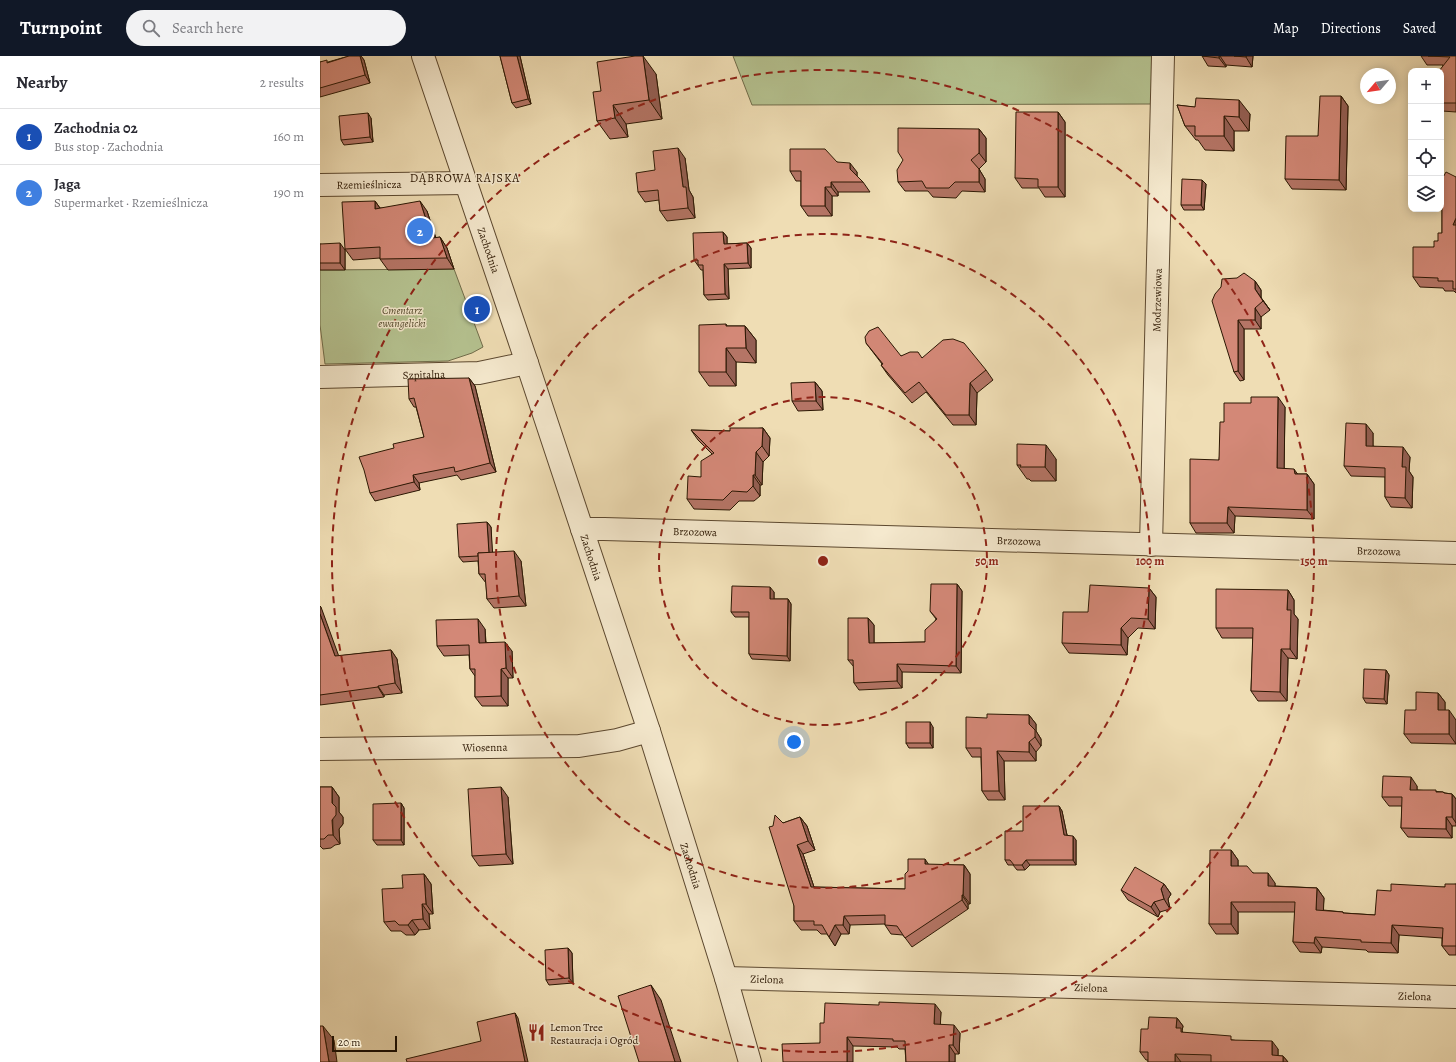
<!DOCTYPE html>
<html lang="en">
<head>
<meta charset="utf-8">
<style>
	body { margin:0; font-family:Alegreya,serif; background:#f2f2f3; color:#2b2b33 }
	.controls { position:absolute; right:12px; top:12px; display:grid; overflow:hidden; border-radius:8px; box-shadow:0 2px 10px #0003 }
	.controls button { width:36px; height:36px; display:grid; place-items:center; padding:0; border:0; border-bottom:1px solid #e1e1e2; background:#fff; color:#2b2b33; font:20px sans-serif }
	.compass { position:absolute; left:1040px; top:12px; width:36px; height:36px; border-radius:50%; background:#fff; box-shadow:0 2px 10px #0003; rotate:241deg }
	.scale { position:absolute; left:12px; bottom:10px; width:65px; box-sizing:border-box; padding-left:4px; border:2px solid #2b1703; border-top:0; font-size:11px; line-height:14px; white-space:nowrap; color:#2b1703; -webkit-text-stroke:3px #f5e9ce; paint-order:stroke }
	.you { position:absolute; left:474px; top:686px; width:14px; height:14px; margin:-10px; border:3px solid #fff; border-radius:50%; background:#1a73e8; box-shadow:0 0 0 6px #1a73e833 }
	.badge { display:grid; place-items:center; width:26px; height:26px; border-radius:50%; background:#111827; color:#fff; font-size:13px; font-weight:700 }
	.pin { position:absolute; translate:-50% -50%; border:2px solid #fff; box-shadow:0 1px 4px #0006 }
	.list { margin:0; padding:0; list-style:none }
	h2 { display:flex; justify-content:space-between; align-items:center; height:52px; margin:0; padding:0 16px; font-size:17px }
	h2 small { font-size:13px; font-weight:400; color:#7c7c81 }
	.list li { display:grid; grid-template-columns:26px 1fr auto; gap:12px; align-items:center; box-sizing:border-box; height:56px; padding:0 16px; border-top:1px solid #e1e1e2 }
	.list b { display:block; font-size:15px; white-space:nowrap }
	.list p { margin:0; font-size:13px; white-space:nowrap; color:#7c7c81 }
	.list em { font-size:13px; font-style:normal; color:#7c7c81 }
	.icon { flex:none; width:22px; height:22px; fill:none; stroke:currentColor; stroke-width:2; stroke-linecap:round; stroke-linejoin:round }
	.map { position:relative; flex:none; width:1136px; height:1006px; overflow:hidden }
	header { display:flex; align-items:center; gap:24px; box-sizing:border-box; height:56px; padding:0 20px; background:#111827; color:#fff }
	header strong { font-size:19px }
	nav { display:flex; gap:22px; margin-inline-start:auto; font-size:14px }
	.search { width:280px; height:36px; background:#f2f2f3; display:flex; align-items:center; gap:10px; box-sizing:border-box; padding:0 14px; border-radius:22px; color:#7c7c81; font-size:15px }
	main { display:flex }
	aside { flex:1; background:#fff }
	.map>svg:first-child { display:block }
	.green { fill:#b5c290; stroke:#706c4a }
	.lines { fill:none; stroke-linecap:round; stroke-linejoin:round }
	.minor-casing { stroke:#5c482f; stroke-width:24 }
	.minor { stroke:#f5e9ce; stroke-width:22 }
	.wall { fill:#b57566; stroke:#2b1703 }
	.shaded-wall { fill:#945f53; stroke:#2b1703 }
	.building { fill:#d38877; stroke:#2b1703 }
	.ring { fill:none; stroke:#8f2418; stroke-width:2; stroke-dasharray:7 5 }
	.labels { text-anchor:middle; stroke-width:3; stroke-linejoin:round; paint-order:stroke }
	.street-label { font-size:11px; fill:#2b1703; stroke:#f5e9ce }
	.park-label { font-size:11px; font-style:italic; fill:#544a2d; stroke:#f5e9ce }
	.poi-label { font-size:11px; fill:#2b1703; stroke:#f5e9ce; text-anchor:start }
	.neighbourhood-label { font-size:12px; letter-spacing:1px; fill:#2b1703; stroke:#f5e9ce }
	.centre { fill:#8f2418; stroke:#f5e9ce; stroke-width:2 }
	.ring-label { font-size:12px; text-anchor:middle; font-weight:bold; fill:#8f2418; stroke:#f5e9ce; stroke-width:3; stroke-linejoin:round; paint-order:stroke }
</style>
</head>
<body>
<header>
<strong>Turnpoint</strong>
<div class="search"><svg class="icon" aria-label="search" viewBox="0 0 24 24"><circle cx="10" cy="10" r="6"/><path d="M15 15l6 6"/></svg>Search here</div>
<nav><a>Map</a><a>Directions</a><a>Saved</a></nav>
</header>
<main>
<aside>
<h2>Nearby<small>2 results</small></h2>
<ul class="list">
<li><span class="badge" style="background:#1a4fb4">1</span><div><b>Zachodnia 02</b><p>Bus stop · Zachodnia</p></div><em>160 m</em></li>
<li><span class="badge" style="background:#3f7fe0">2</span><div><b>Jaga</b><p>Supermarket · Rzemieślnicza</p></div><em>190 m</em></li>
</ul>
</aside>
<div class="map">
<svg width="1136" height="1006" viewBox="0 0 1136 1006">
	<rect width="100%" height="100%" fill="#efddb4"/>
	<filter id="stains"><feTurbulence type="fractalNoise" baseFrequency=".005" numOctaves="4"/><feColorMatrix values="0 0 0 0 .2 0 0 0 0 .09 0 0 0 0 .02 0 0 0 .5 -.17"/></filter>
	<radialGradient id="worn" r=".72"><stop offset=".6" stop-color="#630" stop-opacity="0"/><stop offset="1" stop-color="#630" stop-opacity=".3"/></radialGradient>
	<!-- green -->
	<g class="green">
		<path d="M413,0H834L832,48L432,49Z"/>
		<path d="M134,213L163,291L152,297L128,305L5,308L0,269V214Z"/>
	</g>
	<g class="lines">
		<defs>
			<g id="minor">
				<path id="s1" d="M103,0L207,307L329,675L406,922L430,1006"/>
				<path id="s2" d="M0,129L145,127"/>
				<path id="s3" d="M0,321L159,317L207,307"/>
				<path id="s4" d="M262,473H284L1136,497"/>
				<path id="s5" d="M831,489L843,0"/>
				<path id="s6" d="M0,693L259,690L297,684L329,675"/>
				<path id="s7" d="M406,922L1136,941"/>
			</g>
		</defs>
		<!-- minor casing -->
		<use href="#minor" class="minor-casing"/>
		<!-- minor -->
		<use href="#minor" class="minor"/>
	</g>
	<!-- wall -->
	<g class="wall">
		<path d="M29,0H41L44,4L50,27L0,41V6H8Z"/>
		<path d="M180,0H200L211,48L196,52L192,47Z"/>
		<path d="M882,0H933L932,11L906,9V11L888,10Z"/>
		<path d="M1101,0H1136V56L1122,55L1121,53V15L1123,9H1107Z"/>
		<path d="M336,18L342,63L306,68L308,81L290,83L277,65L281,35Z"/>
		<path d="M1021,40L1028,50L1026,134L972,133L965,123L998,80Z"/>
		<path d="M857,49L930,58L929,75H914V95L885,94L878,84H876L865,70Z"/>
		<path d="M738,56L745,66V141H725L719,132H702L695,122Z"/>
		<path d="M51,62L53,86L24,89L21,84Z"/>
		<path d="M659,73L666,82V106L659,113L665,123V136L642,135L636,142L613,141L608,135H585L578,126Z"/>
		<path d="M365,102L369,134L373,141L375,162L347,165L340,155L339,144L325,146L318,136L335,114Z"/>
		<path d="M517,106L537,116V120L543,126L550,136H518V140H512V160H488L481,150V125H476L470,115Z"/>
		<path d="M1136,121V237L1134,235H1125L1123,232L1100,231L1093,221L1118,185L1122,177V146L1121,145V125Z"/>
		<path d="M886,128L884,154H864L861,149Z"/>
		<path d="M55,145L60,152L107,155L116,182L120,181L127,192L134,213L68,214L60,203V202L33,204L25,193Z"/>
		<path d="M403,176L407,181V188L427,187L431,192V212L408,213L409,243L388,244L384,239L383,214H381L374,204Z"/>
		<path d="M0,188L25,194V214H0Z"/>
		<path d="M935,225L941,234V242L950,254L941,261V273H924V324L920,325L914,316L901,231Z"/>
		<path d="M406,268L407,270H425L436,284V307L416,306V330H389L379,316Z"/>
		<path d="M546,287L581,300L602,302L666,314L673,324L657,337L656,369H633L606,336L592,347L568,319L561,309L562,308Z"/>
		<path d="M149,322L155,330L176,416L141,424L137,419L99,427L100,434L55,445L50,437L74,392L104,381L96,351H94L89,343Z"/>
		<path d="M495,326L502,335L503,354L478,355L472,345Z"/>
		<path d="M965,351L964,412L978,418H987L994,428V463L915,460L914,477H876L870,467L899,404L904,366Z"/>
		<path d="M443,372L450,382L449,400L443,406L442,429H440V440L434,445H419L410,454L374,453L367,443L381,421L392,398L378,384L371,374L410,375Z"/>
		<path d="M1053,377V390L1090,401L1089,415L1093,421L1092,452L1071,451L1065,441V421L1031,420L1024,410Z"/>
		<path d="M736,403V425H711L709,423H707L697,409Z"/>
		<path d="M167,466L171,471L172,496L201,505L206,550L174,552L167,543L166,527L159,518L158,505L143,506L139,501Z"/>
		<path d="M637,528L642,535L641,617L582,616V632L539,634L534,627V611L528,604L548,562L554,569V587L605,586L616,563L610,555Z"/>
		<path d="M829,532L836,541L835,573L818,572L808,582L807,599L749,597L742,587L768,556Z"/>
		<path d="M968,534L974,544V558L978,563L977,603L968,602L967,645H938L931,635L933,582H902L896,572Z"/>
		<path d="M454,536V543H468L471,548L470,605L432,603L429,598V561H415L411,556Z"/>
		<path d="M0,550L18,600L71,594L77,603L82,637L64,639V641L0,649Z"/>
		<path d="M165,573L166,586L192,595L193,622H188V650H162L155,641V620L150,613L149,599L124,600L117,590Z"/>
		<path d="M1066,614L1069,619L1067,648L1046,647L1043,642Z"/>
		<path d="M1118,637L1125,646V654L1136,664V688L1091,687L1084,678L1096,654Z"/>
		<path d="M709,659L716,668V675L721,683V690L716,696V705H684L685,744H668L662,735L661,701H652L646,692L667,662Z"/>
		<path d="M613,671V692H589L586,687Z"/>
		<path d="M1097,730V734L1123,736L1125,737L1132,738L1136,743V770H1132V782L1088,781L1081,772L1082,750H1069L1062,741Z"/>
		<path d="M0,731H12L19,741V756L23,761V768L19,773L20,788L15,789L11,792L3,793L0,790Z"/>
		<path d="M188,741L193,808L159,810L152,800Z"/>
		<path d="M81,747L84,752V789H57L53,784Z"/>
		<path d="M739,750L742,755L747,779L756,784V809H710L705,814H697L693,809H688L685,804L703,775Z"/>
		<path d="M480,761L487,770L495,794L483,798L494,831L585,833L609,809H644L650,818V848H648V853L592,891L583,879L571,878L565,869V868L530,869L529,878H521L515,890L507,878H501L497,874H481L474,865V850L463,767Z"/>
		<path d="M911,794L918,804V810L955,827V830L997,832L1004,842L1003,854L1023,856L1024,857L1055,859L1071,835L1125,831L1136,828V899H1129L1122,890V882L1079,879L1078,897L1048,896L1046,894L1002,891L1001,897L980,896L973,886L975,856H918V878H896L889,868Z"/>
		<path d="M104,818L111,828L113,858H109L110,873L99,874L95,879H86L81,875H71L64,866L83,832Z"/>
		<path d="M844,828L851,838L848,843L850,853L840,856L838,861L808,844L801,834Z"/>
		<path d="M248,892L252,897L253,927L229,929L226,924Z"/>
		<path d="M621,956L620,968L640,977L639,998H635V1006H586L585,993H579L577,991L533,990L500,987L504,967Z"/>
		<path d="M857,962L863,970L862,975L864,977L913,984L958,993V1000H963L968,1006H828V1004H826L820,996L828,973Z"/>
	</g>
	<!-- shaded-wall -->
	<g class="shaded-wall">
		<path d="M40,0H41L44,4L50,27L45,19Z"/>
		<path d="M197,0H200L211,48L208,43Z"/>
		<path d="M323,0L336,18L342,63L329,44Z"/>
		<path d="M899,0H900L906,9V11L899,2Z"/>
		<path d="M926,0H933L932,11L926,1Z"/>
		<path d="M1021,40L1028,50L1026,134L1019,124Z"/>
		<path d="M919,44L930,58L929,75L919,61Z"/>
		<path d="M293,49L306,68L308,81L295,62Z"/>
		<path d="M738,56L745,66V141L738,131Z"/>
		<path d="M48,57L51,62L53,86L50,81Z"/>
		<path d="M904,60L914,75V95L904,80Z"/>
		<path d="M659,73L666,82V106L659,97Z"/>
		<path d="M358,92L365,102L369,134L373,141L375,162L368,152L363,131Z"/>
		<path d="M530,107L537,116V123L530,113Z"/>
		<path d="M659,113L665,123V136L659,126Z"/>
		<path d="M882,124L886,128L884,154L881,149Z"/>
		<path d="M511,126L518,136V140L511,131Z"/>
		<path d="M505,131L512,140V160L505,150Z"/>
		<path d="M55,145L62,155L55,153Z"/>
		<path d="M100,145L107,155L119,193L112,182Z"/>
		<path d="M1136,162V174L1133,169Z"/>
		<path d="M403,176L407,181V193L404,188Z"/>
		<path d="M120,181L127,192L134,213L127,202Z"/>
		<path d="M20,187L25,194V214L20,207Z"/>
		<path d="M427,187L431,192V212L428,207Z"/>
		<path d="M404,208L408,213L409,243L405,238Z"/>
		<path d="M935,225L941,234V242L950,254L935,233Z"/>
		<path d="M935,252L941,261V273L935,264Z"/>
		<path d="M918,264L924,273V324L918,315Z"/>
		<path d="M425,270L436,284V307L426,292Z"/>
		<path d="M406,292L416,306V330L406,316Z"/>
		<path d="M149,322L155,330L176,416L170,407Z"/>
		<path d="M495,326L502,335L503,354L496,345Z"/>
		<path d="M650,327L657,337L656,369L649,359Z"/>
		<path d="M958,341L965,351L964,422L957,412Z"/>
		<path d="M1046,368L1053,377V400L1046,390Z"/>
		<path d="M443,372L450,382L449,400L442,390Z"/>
		<path d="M726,389L736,403V425L725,411Z"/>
		<path d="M1083,391L1090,401L1089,415L1093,421L1092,452L1085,442L1082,411Z"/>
		<path d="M436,396L443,406L442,429L435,419Z"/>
		<path d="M974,413L981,423L975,418Z"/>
		<path d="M987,418L994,428V463L987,454Z"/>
		<path d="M93,419L99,427L100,434L94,426Z"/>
		<path d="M433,419L440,429V440L433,430Z"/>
		<path d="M908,451L915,460L914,477L907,467Z"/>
		<path d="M167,466L171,471L173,504L169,499Z"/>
		<path d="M194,495L201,505L206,550L199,540Z"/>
		<path d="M637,528L642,535L641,617L636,610Z"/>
		<path d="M450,531L454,536V548L450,543Z"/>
		<path d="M829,532L836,541L835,573L828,563Z"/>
		<path d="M968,534L974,544V558L978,563L977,603L970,593L967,554Z"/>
		<path d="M468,543L471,548L470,605L467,600Z"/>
		<path d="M0,550L1,551L22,609L15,600L0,558Z"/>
		<path d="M548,562L554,569V594L549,587Z"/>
		<path d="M158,563L165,573L166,597L159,587Z"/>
		<path d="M801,572L808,582L807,599L801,589Z"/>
		<path d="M185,586L192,595L193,622L186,612Z"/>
		<path d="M961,593L968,602L967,645L960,636Z"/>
		<path d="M71,594L77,603L82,637L75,627Z"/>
		<path d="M577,608L582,616V632L577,625Z"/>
		<path d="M181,613L188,622V650L181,640Z"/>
		<path d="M1066,614L1069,619L1067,648L1064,643Z"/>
		<path d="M58,630L64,639V641L58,631Z"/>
		<path d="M1118,637L1125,646V664L1118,654Z"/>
		<path d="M1129,654L1136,664V688L1129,678Z"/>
		<path d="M709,659L716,668V675L721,683V690L715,681L709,668Z"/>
		<path d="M610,666L613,671V692L610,687Z"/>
		<path d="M709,686L716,696V705L709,696Z"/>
		<path d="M677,695L684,705L685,744L679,735Z"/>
		<path d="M1091,721L1097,730V742L1090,734Z"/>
		<path d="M12,731L19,741V756L23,761V768L19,773L20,788L13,779Z"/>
		<path d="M181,731L188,741L193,808L186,798Z"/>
		<path d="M1132,738L1136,743V767L1132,761Z"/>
		<path d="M81,747L84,752V789L81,784Z"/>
		<path d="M739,750L742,755L748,784L744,779Z"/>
		<path d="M480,761L487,770L495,794L488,785Z"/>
		<path d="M1126,761L1132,770V782L1126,773Z"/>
		<path d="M753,780L756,784V809L753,804Z"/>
		<path d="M477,789L483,798L497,840L491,831Z"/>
		<path d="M911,794L918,804V820L911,810Z"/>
		<path d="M605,803L611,812L605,808Z"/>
		<path d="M706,804L710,809L705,814L702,809Z"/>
		<path d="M644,809L650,818V848L643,839Z"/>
		<path d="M948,817L955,827V840L948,830Z"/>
		<path d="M104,818L111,828L113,858L106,848Z"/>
		<path d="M844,828L851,838L848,843L850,853L844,843L841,833Z"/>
		<path d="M997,832L1004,842L1003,864L996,854Z"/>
		<path d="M642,839L648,848V853L642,844Z"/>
		<path d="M834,846L840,856L838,861L831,851Z"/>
		<path d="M911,846L918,856V878L911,868Z"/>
		<path d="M102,848L109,858L110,873L103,863Z"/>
		<path d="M524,860L530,869L529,878L523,869Z"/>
		<path d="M92,864L99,874L95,879L88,869Z"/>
		<path d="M515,869L521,878L515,890L509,881Z"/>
		<path d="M1072,869L1079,879L1078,897L1071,887Z"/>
		<path d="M995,881L1002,891L1001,897L994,887Z"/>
		<path d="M248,892L252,897L253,927L249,922Z"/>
		<path d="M331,929L341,944L361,1006H355Z"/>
		<path d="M615,948L621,956L620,976L614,968Z"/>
		<path d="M195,957L198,962L208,1006H205Z"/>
		<path d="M857,962L863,970L862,975L867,981V985L856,972Z"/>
		<path d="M634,969L640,977L639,998L633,989Z"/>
		<path d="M3,970L14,984L17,1006H9Z"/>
		<path d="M527,981L533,990V1006H527Z"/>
		<path d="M952,985L958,993V1006L952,999Z"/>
		<path d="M629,989L635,998V1006H629Z"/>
		<path d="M855,998L861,1006H855Z"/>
		<path d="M963,1000L968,1006H963Z"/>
	</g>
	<!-- building -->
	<g class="building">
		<path d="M29,0H40L45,19L0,32V6L7,4V7Z"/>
		<path d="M180,0H197L208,43L192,47Z"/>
		<path d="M315,0H323L329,44L293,49L295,62L277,65L273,36L281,35L277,6Z"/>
		<path d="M882,0H899V2Z"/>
		<path d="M914,0H926V1Z"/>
		<path d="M1108,0H1136V47H1121V15H1119L1130,1Z"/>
		<path d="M1000,40H1021L1019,124L965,123L966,80H998Z"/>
		<path d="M876,42L919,44V61L904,60V80H875V70H865L857,49L875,51Z"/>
		<path d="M696,56H738V131H718V123L695,122Z"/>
		<path d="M48,57L50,81L21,84L19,60Z"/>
		<path d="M578,72L659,73V97L651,104L659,113V126H635L629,132H606L602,125L578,126L577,114L583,104L578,96Z"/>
		<path d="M358,92L363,131H366L368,152L340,155L338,134L318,136L316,117L335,114L333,95Z"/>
		<path d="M470,93H505L517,106L530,107V113L543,126H511V131H505V150H481V115H470Z"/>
		<path d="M1126,116L1136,121V162L1133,169H1136V233H1133V225H1118V222L1093,221V191H1114V185H1118V177H1122V140H1121V125Z"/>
		<path d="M862,123L882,124L881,149H861Z"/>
		<path d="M55,145V153L100,145L112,182L120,181L127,202L60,203V191L25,193L22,146Z"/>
		<path d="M403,176L404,188L427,187L428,207L404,208L405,238L384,239L383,209H378V204H374L373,177Z"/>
		<path d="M20,187V207H0V188Z"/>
		<path d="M924,217L935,225V233L943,245L935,252V264H918V315L914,316L892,245L895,238L901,231L902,223L917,222Z"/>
		<path d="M406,268V270H425L426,292H406V316H379V269Z"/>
		<path d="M558,271L581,300L590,296H598L602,302L623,284L633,283L644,287L666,314L650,327L649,359H626L599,326L585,337L561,309L563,308L546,287L545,281L549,275Z"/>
		<path d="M149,322L170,407L135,416L134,411L93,419L94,426L50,437L44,414L39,401L74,392L73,388L104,381L94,342L89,343L88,323Z"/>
		<path d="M495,326L496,345H472L471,327Z"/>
		<path d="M931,341H958L957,412L974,413L975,418H987V454L908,451L907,467H870V403L899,404L900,366H904V347H931Z"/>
		<path d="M1026,367L1046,368V390L1083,391L1082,411H1086L1085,442L1065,441V412L1024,410Z"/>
		<path d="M410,372H443L442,390L436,396L435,419H433V430L427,436L412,435L403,444L367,443L368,420L381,421V405L394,397L371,374L410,375Z"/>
		<path d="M697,388L726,389L725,411H700L701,409H697Z"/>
		<path d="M167,466L169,497H158V500L139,501L137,468Z"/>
		<path d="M194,495L199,540L167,543L165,518H159L158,497Z"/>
		<path d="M611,528H637L636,610L577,608V625L534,627L533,604H528V562H548L549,587L605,586V574L617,563L610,555Z"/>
		<path d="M770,529L829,532L828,563L811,562L801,572V589L742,587L743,556H768Z"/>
		<path d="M412,530L450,531V543H468L467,600L429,598V556H411Z"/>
		<path d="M896,533L968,534L967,554H971L970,593H961L960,636L931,635L933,572H896Z"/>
		<path d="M0,558L15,600L71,594L75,627L58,630V631L0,639Z"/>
		<path d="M158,563L159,587L185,586L186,612L181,613V640L155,641V613H150L149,589L117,590L116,564Z"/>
		<path d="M1044,613L1066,614L1064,643L1043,642Z"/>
		<path d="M1096,636L1118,637V654H1129V678H1084L1085,654H1096Z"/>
		<path d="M667,658L709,659V668L715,674V681L709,686V696L677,695L679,735H662L661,692H646V661L667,662Z"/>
		<rect x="586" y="666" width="24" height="21"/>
		<path d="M1063,720L1091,721L1090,734H1116V736H1123L1124,737L1132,738V761H1126V773L1081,772L1082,741H1062Z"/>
		<path d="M0,731H12V747L16,751V759L12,764L13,779H8L4,783H0Z"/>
		<path d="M181,731L186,798L152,800L148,733Z"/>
		<path d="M81,747V784H53V748Z"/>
		<path d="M703,750H739L744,779L753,780V804H706L702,809H694L690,804H685V775H703Z"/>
		<path d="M455,759L463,767L480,761L488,785L477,789L491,831L585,833V818L588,815V803H605V808L644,809L643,839H642V844L585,882L577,870L565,869V859L524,860L523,869H515L509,881L502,869H494V865H474V850L449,771L453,770Z"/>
		<path d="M890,794H911V810H927L933,817H948V830L997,832L996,854L1023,856V857L1055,859L1057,834L1071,835V828L1125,831V828H1136V890H1122L1123,872L1072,869L1071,887L1041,886V884L995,881L994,887L973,886L975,846H911V868H889Z"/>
		<path d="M815,811L844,828L841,833L844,843L834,846L831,851L801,834Z"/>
		<path d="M104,818L106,848H102L103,863L92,864L88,869H79L75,865L64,866L62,833L83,832L82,819Z"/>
		<path d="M248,892L249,922L226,924L225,894Z"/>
		<path d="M331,929L355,1006H319L298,940Z"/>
		<path d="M559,946L615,948L614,968L634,969L633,989H629V1006H586L585,985H573V983L527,981V1006H463L462,988L500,987V967H504L505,947L559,949Z"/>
		<path d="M195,957L205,1006H87L86,1003L161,985L157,966Z"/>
		<path d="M829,961L857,962L856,972H861V976L911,980V984L952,985V999L963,1000V1006H891V999L855,998V1006H828V996H820L821,973H828Z"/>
		<path d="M0,970H3L9,1006H0Z"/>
	</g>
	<!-- distance rings -->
	<g class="ring">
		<circle cx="503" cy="505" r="164"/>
		<circle cx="503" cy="505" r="327"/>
		<circle cx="503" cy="505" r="491"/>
	</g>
	<!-- icons -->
	<defs>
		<symbol id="restaurant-bare" viewBox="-9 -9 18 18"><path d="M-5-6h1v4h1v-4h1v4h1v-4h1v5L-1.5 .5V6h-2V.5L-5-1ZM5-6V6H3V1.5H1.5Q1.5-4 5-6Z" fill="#8f2418" stroke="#f5e9ce" stroke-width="2.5" paint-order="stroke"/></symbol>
	</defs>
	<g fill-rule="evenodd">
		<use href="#restaurant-bare" x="204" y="964" width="25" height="25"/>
	</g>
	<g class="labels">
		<!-- street labels -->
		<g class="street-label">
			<text dy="4" stroke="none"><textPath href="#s2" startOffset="49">Rzemieślnicza</textPath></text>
			<text dy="4" stroke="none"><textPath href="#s1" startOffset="205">Zachodnia</textPath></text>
			<text dy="4" stroke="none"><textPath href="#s5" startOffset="245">Modrzewiowa</textPath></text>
			<text dy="4" stroke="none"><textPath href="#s3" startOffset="104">Szpitalna</textPath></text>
			<text dy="4" stroke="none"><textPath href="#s4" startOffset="113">Brzozowa</textPath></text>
			<text dy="4" stroke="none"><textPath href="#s4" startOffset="437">Brzozowa</textPath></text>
			<text dy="4" stroke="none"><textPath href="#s4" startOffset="797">Brzozowa</textPath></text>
			<text dy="4" stroke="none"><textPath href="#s1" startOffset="529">Zachodnia</textPath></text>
			<text dy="4" stroke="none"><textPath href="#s6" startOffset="165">Wiosenna</textPath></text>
			<text dy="4" stroke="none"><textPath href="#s1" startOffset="853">Zachodnia</textPath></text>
			<text dy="4" stroke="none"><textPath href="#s7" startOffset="41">Zielona</textPath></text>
			<text dy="4" stroke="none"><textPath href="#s7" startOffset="365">Zielona</textPath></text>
			<text dy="4" stroke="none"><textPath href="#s7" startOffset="689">Zielona</textPath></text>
		</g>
		<!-- park labels -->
		<g class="park-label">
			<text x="82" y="258">Cmentarz<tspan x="82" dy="13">ewangelicki</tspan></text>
		</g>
		<!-- poi labels -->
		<g class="poi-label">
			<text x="230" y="975">Lemon Tree<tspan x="230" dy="13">Restauracja i Ogród</tspan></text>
		</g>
		<!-- neighbourhood labels -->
		<g class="neighbourhood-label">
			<text x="145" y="126">DĄBROWA RAJSKA</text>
		</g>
	</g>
	<circle cx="503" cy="505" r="6" class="centre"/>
	<g class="ring-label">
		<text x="667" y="509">50 m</text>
		<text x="830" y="509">100 m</text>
		<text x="994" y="509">150 m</text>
	</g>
	<rect width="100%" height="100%" filter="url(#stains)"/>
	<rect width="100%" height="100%" fill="url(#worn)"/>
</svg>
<div class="controls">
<button>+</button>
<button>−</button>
<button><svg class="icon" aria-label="locate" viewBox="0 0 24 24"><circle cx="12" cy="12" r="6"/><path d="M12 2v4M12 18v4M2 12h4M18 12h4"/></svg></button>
<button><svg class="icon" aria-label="layers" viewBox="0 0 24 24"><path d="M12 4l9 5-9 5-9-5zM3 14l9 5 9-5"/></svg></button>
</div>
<svg class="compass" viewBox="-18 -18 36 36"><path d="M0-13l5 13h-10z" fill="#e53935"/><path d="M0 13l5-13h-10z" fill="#7c7c81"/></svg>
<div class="scale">20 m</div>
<div class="you"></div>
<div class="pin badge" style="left:157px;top:253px;background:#1a4fb4">1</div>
<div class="pin badge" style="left:100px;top:175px;background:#3f7fe0">2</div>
</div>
</main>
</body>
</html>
